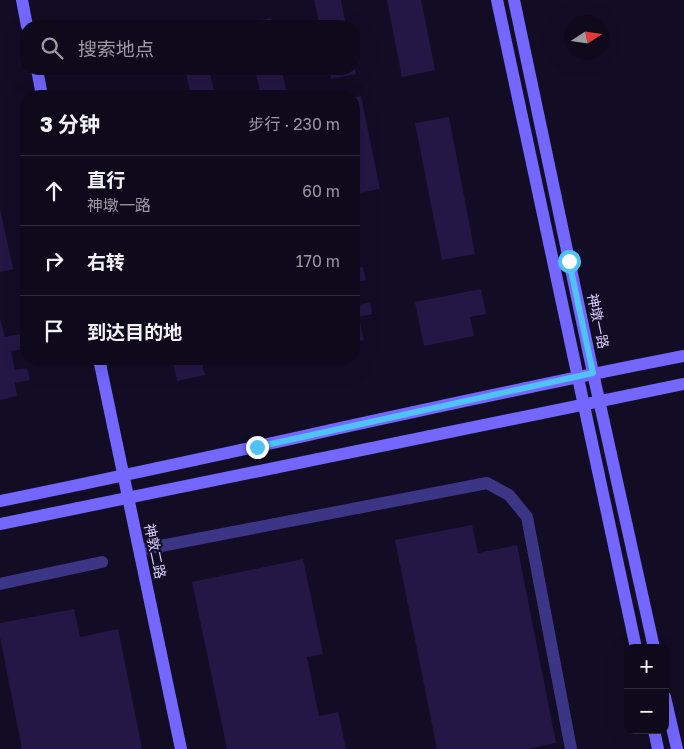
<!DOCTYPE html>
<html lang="zh">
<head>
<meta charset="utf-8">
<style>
	body { margin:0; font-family:"Golos Text","Noto Sans SC",sans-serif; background:#171324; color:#f1f3f6 }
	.controls { position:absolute; right:15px; bottom:15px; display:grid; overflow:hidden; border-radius:10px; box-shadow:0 5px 20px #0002 }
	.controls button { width:45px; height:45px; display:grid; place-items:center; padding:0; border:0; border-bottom:1px solid #2e2b3a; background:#0e0a1b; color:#f1f3f6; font:25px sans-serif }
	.compass { position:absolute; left:564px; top:15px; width:45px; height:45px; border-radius:50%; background:#0e0a1b; box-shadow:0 5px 20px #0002; rotate:78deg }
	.stop { position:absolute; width:15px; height:15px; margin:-11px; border:4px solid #4fc3f7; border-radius:50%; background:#fff }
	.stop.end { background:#4fc3f7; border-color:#fff; box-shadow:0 1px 5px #0008 }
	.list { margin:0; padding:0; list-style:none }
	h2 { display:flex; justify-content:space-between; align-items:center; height:65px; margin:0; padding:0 20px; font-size:21px }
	h2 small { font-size:16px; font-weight:400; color:#9b9aa3 }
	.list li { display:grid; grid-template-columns:32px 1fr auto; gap:15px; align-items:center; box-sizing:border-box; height:70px; padding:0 20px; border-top:1px solid #2e2b3a }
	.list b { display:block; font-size:19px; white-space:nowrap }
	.list p { margin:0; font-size:16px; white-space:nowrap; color:#9b9aa3 }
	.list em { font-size:16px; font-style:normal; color:#9b9aa3 }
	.icon { flex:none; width:28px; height:28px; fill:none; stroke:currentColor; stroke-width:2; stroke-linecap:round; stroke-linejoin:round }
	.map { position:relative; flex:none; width:684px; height:749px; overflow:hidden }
	.search { position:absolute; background:#0e0a1b; box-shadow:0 5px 20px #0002; left:20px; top:20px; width:340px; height:55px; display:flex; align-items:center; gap:12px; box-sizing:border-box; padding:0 18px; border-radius:20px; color:#9b9aa3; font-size:19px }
	.panel { position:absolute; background:#0e0a1b; box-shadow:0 5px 20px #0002; left:20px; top:90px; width:340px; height:275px; border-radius:20px }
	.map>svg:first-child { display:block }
	.building { fill:#241746 }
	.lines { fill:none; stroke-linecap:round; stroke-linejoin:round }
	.street { stroke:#3c3586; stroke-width:12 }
	.secondary { stroke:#7467ff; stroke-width:12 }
	.route { stroke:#4fc3f7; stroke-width:6 }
	.labels { text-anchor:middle; stroke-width:4.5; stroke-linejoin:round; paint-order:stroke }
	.street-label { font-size:14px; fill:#d8d0ff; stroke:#120d24 }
</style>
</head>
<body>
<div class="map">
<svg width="684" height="749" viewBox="0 0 684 749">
	<rect width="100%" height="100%" fill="#120d24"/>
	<!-- building -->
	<g class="building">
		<path d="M314,0H341L346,26H320Z"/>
		<path d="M387,0H421L435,70L402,77Z"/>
		<path d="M271,18L273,26H246V23Z"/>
		<path d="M185,69H209L215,96H191Z"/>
		<path d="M255,69H282L287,96H261Z"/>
		<path d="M329,69H355L356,74L331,79Z"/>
		<path d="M361,96L380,189L354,194V97Z"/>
		<path d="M449,117L475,254L442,260L415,123Z"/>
		<path d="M0,209L13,269L0,272Z"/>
		<path d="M363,267L366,280L355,283L359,305L370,302L372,314L359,317L364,340L354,342V269Z"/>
		<path d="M481,289L486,314L470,317L474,336L424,346L415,302Z"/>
		<path d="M0,319L5,337L20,334L23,349L11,351L15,370L27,368L30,380L15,383L17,396L0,400Z"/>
		<path d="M172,359H201L205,375L177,381Z"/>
		<path d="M472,525L478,553L517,545L556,743L527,749H437L395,540Z"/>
		<path d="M303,559L323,654L307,657L319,716L338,712L346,749H227L192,582Z"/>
		<path d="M74,609L80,637L118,629L142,749H22L0,637V623Z"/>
	</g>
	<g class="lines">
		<!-- street -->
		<g class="street">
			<path d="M140,550L487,483L509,495L527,517L571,749"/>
			<path d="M0,584L102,562"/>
		</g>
		<!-- secondary -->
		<g class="secondary">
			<path d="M22,0L27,26"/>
			<path d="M497,0L636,648"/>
			<path d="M514,0L593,373L654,648"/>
			<path d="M37,69L42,96"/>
			<path d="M99,359L181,749"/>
			<path d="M0,501C228,455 455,400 684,356"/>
			<path d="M0,524L684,384"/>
			<path d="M665,697L677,749"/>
			<path d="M654,730L658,749"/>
		</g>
	</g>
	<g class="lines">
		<!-- route -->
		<path class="route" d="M257,447L593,373L569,261"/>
	</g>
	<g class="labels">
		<!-- street labels -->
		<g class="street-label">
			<text transform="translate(598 321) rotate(78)" y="5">神墩一路</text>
			<text transform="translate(155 551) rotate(78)" y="5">神敦二路</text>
		</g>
	</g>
</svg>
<div class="controls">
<button>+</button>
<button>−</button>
</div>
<svg class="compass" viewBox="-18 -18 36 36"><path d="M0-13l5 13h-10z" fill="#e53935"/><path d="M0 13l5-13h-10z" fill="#9b9aa3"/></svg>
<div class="stop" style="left:569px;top:261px"></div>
<div class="stop end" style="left:257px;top:447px"></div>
<div class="search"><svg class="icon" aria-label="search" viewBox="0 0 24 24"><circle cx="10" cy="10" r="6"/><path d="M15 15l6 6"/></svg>搜索地点</div>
<section class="panel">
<h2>3 分钟<small>步行 · 230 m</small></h2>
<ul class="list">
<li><svg class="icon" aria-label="ahead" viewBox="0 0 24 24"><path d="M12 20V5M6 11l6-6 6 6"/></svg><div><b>直行</b><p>神墩一路</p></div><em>60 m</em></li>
<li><svg class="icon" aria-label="right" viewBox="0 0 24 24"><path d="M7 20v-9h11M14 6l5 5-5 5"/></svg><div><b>右转</b></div><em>170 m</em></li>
<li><svg class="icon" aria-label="arrive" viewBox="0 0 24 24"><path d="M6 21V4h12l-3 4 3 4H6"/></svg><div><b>到达目的地</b></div></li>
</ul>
</section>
</div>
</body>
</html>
